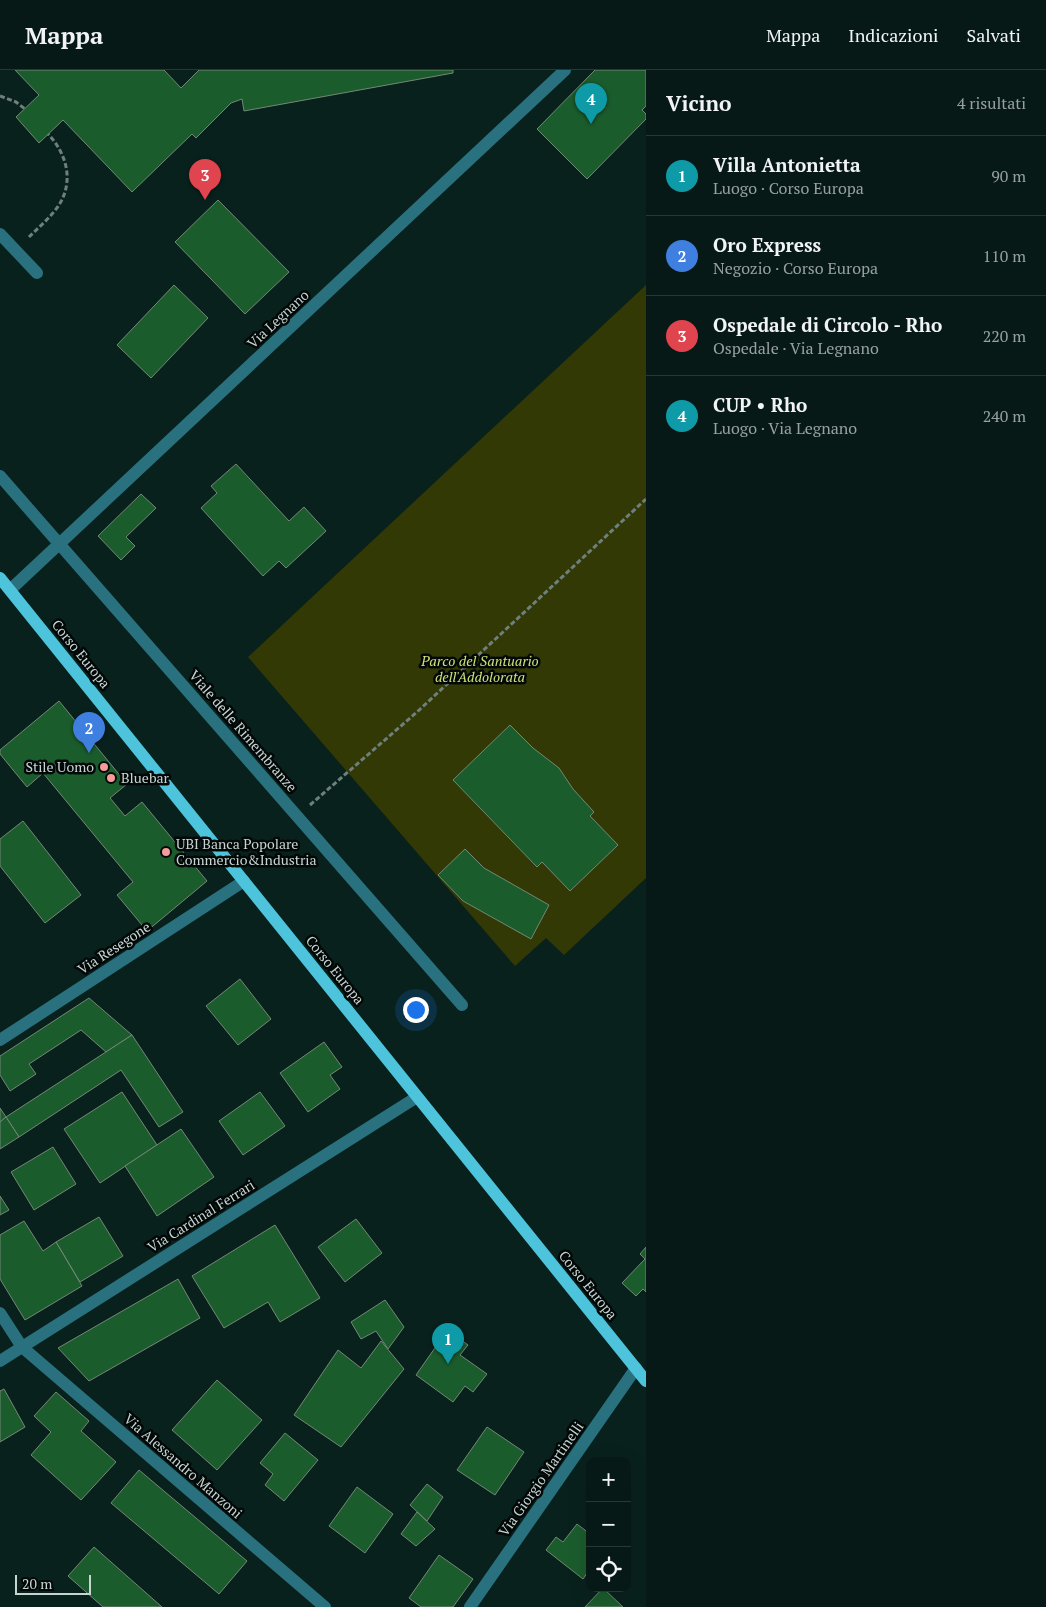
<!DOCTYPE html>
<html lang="it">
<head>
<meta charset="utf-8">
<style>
	body { margin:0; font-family:"PT Serif",serif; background:#152623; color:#f1f3f6 }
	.controls { position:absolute; right:15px; bottom:15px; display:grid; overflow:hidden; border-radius:10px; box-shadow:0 5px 20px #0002 }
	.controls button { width:45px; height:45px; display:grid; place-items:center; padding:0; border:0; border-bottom:1px solid #283835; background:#071916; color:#f1f3f6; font:25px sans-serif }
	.scale { position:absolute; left:15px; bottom:12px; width:76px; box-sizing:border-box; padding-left:5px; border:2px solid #c7d5d2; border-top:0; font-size:14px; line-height:18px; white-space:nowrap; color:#c7d5d2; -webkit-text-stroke:4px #020807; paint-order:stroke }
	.you { position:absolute; left:415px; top:939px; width:18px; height:18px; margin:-12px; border:4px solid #fff; border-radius:50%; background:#1a73e8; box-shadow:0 0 0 8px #1a73e833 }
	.badge { display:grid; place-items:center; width:32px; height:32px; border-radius:50%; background:#f59b9a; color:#fff; font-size:16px; font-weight:700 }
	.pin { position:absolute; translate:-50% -41px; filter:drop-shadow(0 1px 2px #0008) }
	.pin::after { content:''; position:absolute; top:26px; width:18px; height:15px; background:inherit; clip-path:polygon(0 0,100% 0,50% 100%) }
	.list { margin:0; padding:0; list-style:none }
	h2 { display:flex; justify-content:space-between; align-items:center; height:65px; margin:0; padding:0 20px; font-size:21px }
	h2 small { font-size:16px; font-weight:400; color:#98a0a1 }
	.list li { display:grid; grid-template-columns:32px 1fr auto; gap:15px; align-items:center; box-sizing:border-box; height:80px; padding:0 20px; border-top:1px solid #283835 }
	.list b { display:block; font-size:19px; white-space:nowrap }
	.list p { margin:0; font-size:16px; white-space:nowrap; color:#98a0a1 }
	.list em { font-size:16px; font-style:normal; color:#98a0a1 }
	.icon { flex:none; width:28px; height:28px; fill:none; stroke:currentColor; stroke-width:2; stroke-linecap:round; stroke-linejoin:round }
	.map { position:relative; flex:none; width:646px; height:1537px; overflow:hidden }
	header { display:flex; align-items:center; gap:30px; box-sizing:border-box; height:70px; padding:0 25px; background:#071916; border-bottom:1px solid #283835 }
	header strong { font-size:24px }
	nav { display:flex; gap:28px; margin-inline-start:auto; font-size:18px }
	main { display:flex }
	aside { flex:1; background:#071916 }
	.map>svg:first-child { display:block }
	.green { fill:#323904 }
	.building { fill:#1b5c2d; stroke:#758777 }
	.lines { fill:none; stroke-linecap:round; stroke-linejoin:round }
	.path { stroke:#6e807d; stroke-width:3; stroke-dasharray:5 2.5; stroke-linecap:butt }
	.minor { stroke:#2a717f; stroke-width:12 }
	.major { stroke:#4dc4db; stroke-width:12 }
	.poi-dot { fill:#f59b9a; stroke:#020807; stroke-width:2 }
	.labels { text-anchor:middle; stroke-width:5; stroke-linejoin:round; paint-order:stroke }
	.street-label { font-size:14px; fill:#c7d5d2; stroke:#020807 }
	.park-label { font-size:14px; font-style:italic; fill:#d0e179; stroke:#020807 }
	.poi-label { font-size:14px; fill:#c7d5d2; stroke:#020807; text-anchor:start }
</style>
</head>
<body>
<header>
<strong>Mappa</strong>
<nav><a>Mappa</a><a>Indicazioni</a><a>Salvati</a></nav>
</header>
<main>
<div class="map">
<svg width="646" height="1537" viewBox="0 0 646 1537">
	<rect width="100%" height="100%" fill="#09211d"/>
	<!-- green -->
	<path class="green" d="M646,215V808L564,885L546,868L515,896L248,587Z"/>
	<!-- building -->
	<g class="building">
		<path d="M15,0H164L181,18L199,0H453V3L244,41L242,29L231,33L196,68L192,64L132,122L63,50L39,73L16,47L39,25Z"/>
		<path d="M595,0H646V36L642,40L646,44V49L587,109L537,59Z"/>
		<path d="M218,130L289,202L245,244L175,172Z"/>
		<path d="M174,215L208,248L151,308L117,275Z"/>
		<path d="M236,394L289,451L304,437L326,461L286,498L279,491L263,506L201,438L217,423L211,416Z"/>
		<path d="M141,424L156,438L126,467L135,476L121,490L98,466Z"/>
		<path d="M59,631L127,714L110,728L125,746L142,732L207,811L147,861L117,825L133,812L43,703L27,717L0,684V680Z"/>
		<path d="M510,655L533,678L559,698L573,719L594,742L590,746L618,775L570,821L542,792L537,797L453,710Z"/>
		<path d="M23,751L81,825L45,853L0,796V769Z"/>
		<path d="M465,779L484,798L549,835L531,869L463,831L438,805Z"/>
		<path d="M240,909L271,949L238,975L206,936Z"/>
		<path d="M89,928L132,965L106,982L81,960L29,994L36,1004L10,1021L0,1005V986Z"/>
		<path d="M132,965L183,1042L159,1057L121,1000L19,1067L6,1047Z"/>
		<path d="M324,972L342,997L330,1005L340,1019L308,1042L280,1003Z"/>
		<path d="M122,1022L157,1075L100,1113L64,1059Z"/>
		<path d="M260,1022L285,1056L243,1085L219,1051Z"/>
		<path d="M0,1038L6,1047L0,1052Z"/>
		<path d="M6,1047L19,1067L0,1079V1052Z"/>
		<path d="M181,1059L214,1107L157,1146L125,1096Z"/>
		<path d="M53,1077L76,1114L34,1140L11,1102Z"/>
		<path d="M0,1126L9,1140L0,1145Z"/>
		<path d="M99,1147L123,1186L80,1212L56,1172Z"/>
		<path d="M356,1149L382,1183L345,1212L318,1177Z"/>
		<path d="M24,1151L43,1181L56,1172L82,1216L25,1250L0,1209V1165Z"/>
		<path d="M275,1155L320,1228L280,1252L268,1232L224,1258L192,1206Z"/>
		<path d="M646,1177V1222L643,1219L636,1226L622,1213L645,1189L640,1184Z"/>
		<path d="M178,1209L200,1248L89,1311L58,1278Z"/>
		<path d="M385,1230L404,1257L388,1279L376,1261L361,1269L351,1252Z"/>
		<path d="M457,1267L468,1275L460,1285L487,1304L473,1322L465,1316L453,1332L416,1305L437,1275L447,1282Z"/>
		<path d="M381,1271L404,1299L341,1377L294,1345L338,1280L361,1298Z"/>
		<path d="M217,1310L262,1350L217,1400L172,1360Z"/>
		<path d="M4,1319L25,1357L0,1372V1321Z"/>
		<path d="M56,1322L89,1351L81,1361L116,1392L81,1430L31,1385L51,1362L34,1346Z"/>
		<path d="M487,1357L524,1382L495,1425L457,1400Z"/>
		<path d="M285,1363L318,1390L284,1431L265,1415L273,1404L260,1393Z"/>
		<path d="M139,1400L247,1491L219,1524L111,1433Z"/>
		<path d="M427,1414L443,1427L427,1451L410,1435Z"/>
		<path d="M357,1417L393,1444L365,1483L329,1456Z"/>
		<path d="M417,1442L435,1459L416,1476L401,1464Z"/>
		<path d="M577,1454L590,1464V1499L583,1509L546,1480L556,1467L563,1472Z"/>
		<path d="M94,1477L162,1537H103L68,1506Z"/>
		<path d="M439,1485L473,1509L453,1537H421L409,1528Z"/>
		<path d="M603,1518L623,1537H585Z"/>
	</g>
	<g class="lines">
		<!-- path -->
		<g class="path">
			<path d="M0,26L16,32L25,39"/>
			<path d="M29,167C39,157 51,147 59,135C74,111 67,84 48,64"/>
			<path d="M310,735L417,642L646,429"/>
		</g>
		<!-- minor -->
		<g class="minor">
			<path d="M0,164L37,203"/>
			<path d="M0,406L462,935"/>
			<path d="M10,520L565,0"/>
			<path d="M0,970L244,811"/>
			<path d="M0,1243L22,1277L325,1537"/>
			<path d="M0,1291L417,1027"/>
			<path d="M470,1537L636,1298"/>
		</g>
		<!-- major -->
		<path class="major" d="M0,508L646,1311"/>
	</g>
	<!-- markers -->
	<g class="poi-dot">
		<circle cx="104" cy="697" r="5"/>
		<circle cx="111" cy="708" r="5"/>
		<circle cx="166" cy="782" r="5"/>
	</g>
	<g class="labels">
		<!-- street labels -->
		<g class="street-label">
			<text transform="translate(278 249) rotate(-43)" y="5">Via Legnano</text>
			<text transform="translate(81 584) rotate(51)" y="5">Corso Europa</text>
			<text transform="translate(243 661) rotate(49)" y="5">Viale delle Rimembranze</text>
			<text transform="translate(114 878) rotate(-33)" y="5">Via Resegone</text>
			<text transform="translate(335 900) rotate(51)" y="5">Corso Europa</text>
			<text transform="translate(201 1146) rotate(-32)" y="5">Via Cardinal Ferrari</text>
			<text transform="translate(588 1215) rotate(51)" y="5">Corso Europa</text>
			<text transform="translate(183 1396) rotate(41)" y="5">Via Alessandro Manzoni</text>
			<text transform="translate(541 1409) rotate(-55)" y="5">Via Giorgio Martinelli</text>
		</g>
		<!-- park labels -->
		<g class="park-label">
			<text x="480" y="596">Parco del Santuario<tspan x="480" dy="16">dell'Addolorata</tspan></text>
		</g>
		<!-- poi labels -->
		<g class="poi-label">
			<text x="94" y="702" text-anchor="end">Stile Uomo</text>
			<text x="121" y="713">Bluebar</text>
			<text x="176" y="779">UBI Banca Popolare<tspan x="176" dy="16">Commercio&amp;Industria</tspan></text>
		</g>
	</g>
</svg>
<div class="controls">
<button>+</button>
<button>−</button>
<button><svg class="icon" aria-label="locate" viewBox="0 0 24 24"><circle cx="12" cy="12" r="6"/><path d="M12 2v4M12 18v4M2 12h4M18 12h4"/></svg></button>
</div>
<div class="scale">20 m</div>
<div class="you"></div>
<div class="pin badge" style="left:448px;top:1294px;background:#0f9aa8">1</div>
<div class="pin badge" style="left:89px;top:683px;background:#3f7fe0">2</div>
<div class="pin badge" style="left:205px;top:130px;background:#e0444e">3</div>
<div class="pin badge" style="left:591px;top:54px;background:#0f9aa8">4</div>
</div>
<aside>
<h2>Vicino<small>4 risultati</small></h2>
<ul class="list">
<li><span class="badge" style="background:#0f9aa8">1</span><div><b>Villa Antonietta</b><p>Luogo · Corso Europa</p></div><em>90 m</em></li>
<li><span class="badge" style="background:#3f7fe0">2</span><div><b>Oro Express</b><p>Negozio · Corso Europa</p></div><em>110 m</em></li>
<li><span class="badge" style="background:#e0444e">3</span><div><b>Ospedale di Circolo - Rho</b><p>Ospedale · Via Legnano</p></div><em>220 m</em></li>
<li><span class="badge" style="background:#0f9aa8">4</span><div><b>CUP • Rho</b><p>Luogo · Via Legnano</p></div><em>240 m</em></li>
</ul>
</aside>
</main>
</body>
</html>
